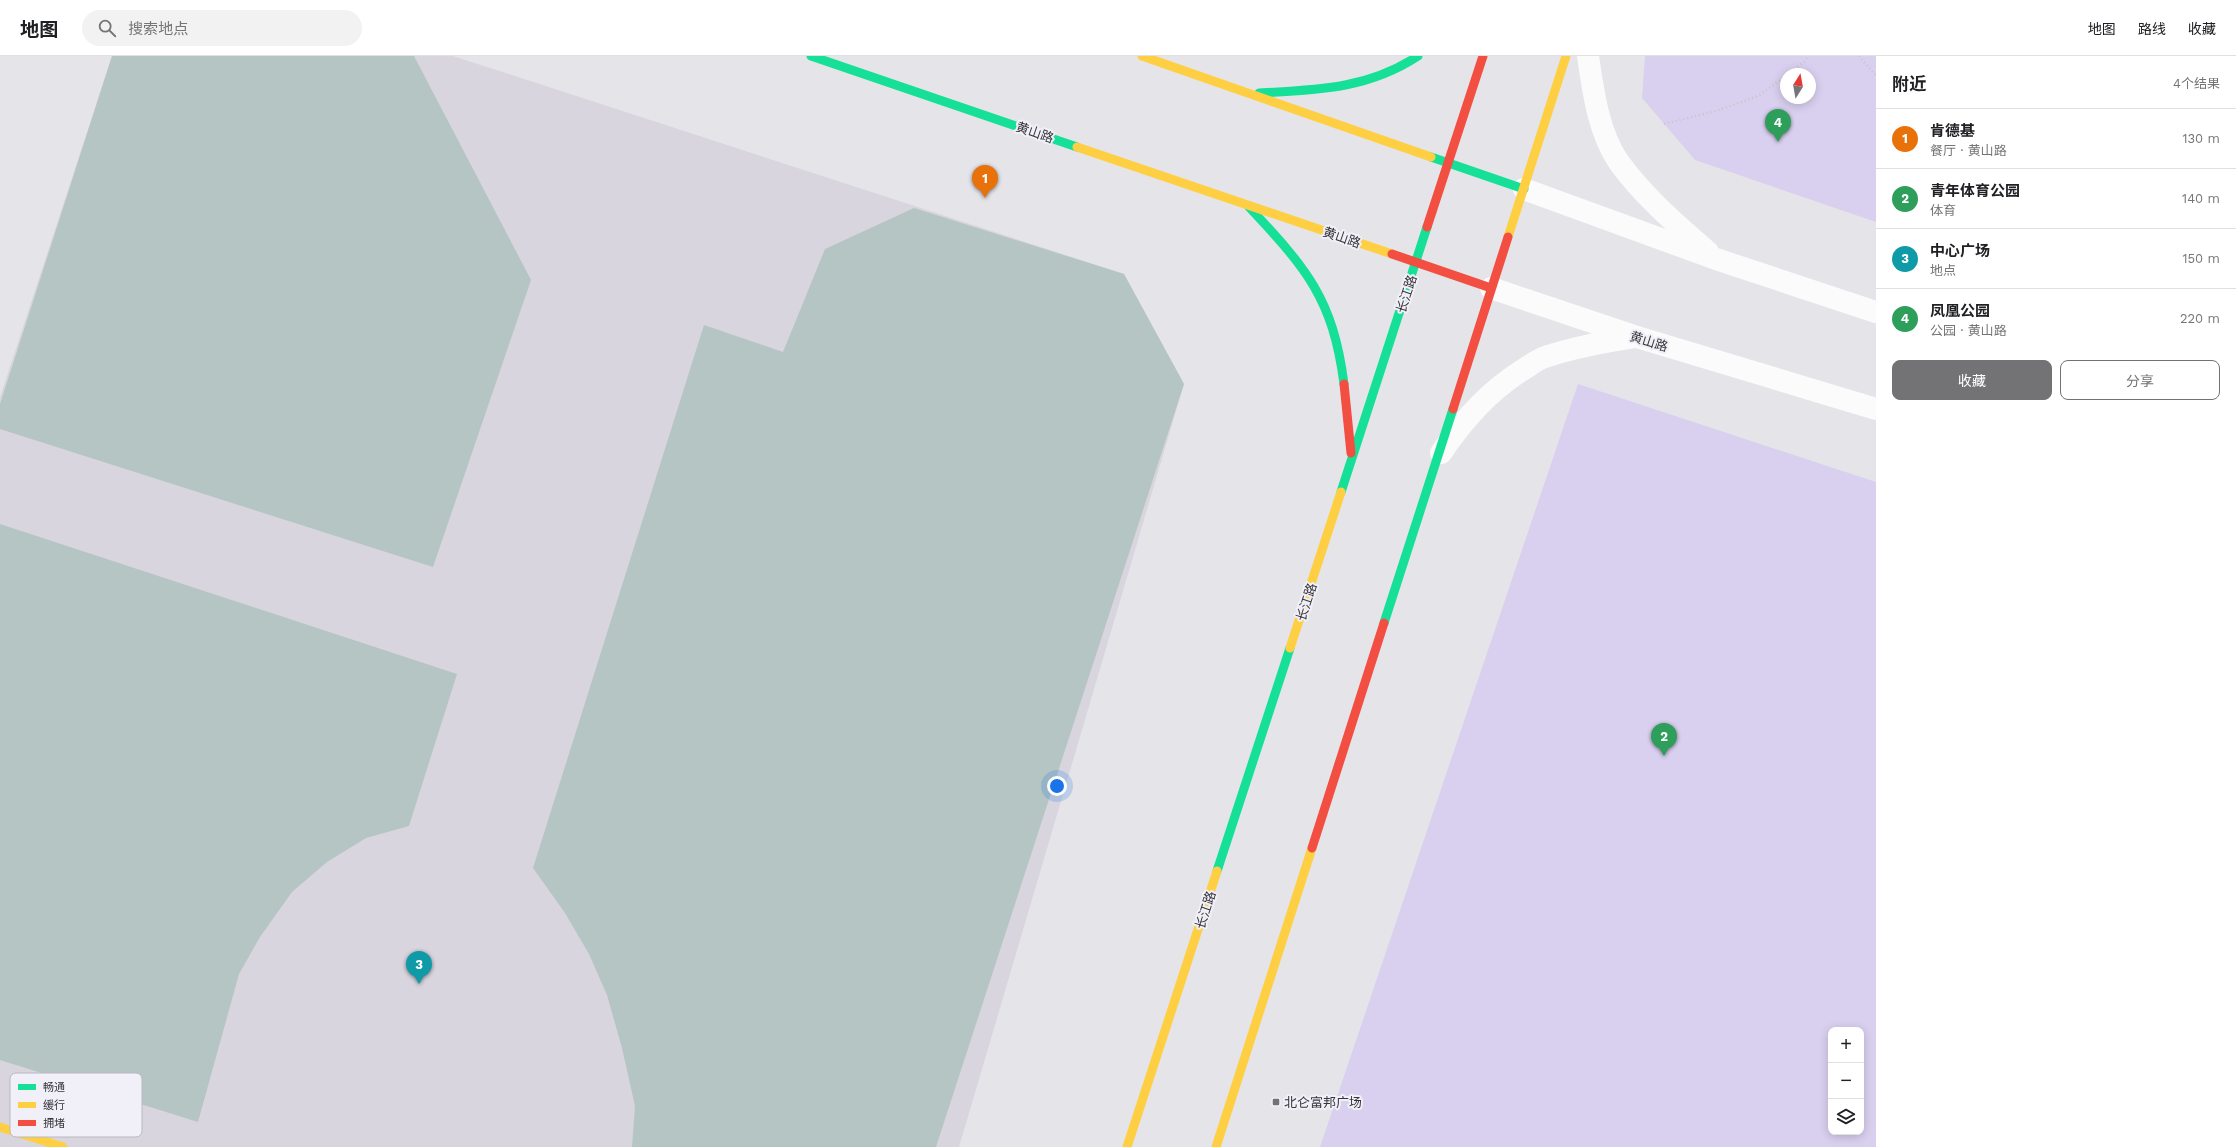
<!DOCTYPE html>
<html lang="zh">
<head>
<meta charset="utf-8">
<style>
	body { margin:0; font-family:"Work Sans","Noto Sans SC",sans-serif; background:#f2f2f2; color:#202124 }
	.controls { position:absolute; right:12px; bottom:12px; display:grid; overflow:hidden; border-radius:8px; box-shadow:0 2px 10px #0003 }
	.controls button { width:36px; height:36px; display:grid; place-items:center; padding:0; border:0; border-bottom:1px solid #e0e0e0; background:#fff; color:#202124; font:20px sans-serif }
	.compass { position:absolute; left:1780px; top:12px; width:36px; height:36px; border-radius:50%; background:#fff; box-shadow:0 2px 10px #0003; rotate:11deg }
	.you { position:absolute; left:1057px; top:730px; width:14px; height:14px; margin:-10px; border:3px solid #fff; border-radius:50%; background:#1a73e8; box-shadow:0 0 0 6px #1a73e833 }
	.badge { display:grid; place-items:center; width:26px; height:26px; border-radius:50%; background:#737376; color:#fff; font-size:13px; font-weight:700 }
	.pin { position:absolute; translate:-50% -33px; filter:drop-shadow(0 1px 2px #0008) }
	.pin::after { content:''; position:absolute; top:21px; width:14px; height:12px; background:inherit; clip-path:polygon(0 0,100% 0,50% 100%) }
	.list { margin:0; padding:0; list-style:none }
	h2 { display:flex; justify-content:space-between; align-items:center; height:52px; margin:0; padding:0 16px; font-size:17px }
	h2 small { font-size:13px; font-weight:400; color:#757577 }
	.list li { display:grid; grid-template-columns:26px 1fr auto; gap:12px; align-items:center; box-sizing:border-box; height:60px; padding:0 16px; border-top:1px solid #e0e0e0 }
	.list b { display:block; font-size:15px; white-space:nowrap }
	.list p { margin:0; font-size:13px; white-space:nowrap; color:#757577 }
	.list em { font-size:13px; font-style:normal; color:#757577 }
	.actions { display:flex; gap:8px; padding:12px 16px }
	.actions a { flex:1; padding:9px 0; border:1px solid #737376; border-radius:8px; text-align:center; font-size:14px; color:#737376 }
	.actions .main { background:#737376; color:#fff }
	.icon { flex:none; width:22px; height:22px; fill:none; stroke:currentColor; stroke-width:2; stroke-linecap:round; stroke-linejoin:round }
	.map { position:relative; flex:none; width:1876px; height:1091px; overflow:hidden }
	header { display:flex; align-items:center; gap:24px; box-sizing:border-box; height:56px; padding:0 20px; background:#fff; border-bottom:1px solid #e0e0e0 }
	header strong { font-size:19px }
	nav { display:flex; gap:22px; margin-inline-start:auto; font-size:14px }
	.search { width:280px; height:36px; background:#f2f2f2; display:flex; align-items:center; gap:10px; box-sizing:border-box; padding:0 14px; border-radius:22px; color:#757577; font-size:15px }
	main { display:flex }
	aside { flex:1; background:#fff }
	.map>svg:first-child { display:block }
	.built { fill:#d8d5df }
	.green { fill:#d9d0ef; fill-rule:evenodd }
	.building { fill:#b5c5c3 }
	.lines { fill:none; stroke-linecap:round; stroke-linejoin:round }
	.path { stroke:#c5c5c6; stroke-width:2.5; stroke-dasharray:1 3; stroke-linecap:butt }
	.street { stroke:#fbfbfc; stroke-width:22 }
	.fast { stroke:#16e098; stroke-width:9 }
	.slow { stroke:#ffcf43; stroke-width:9 }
	.jam { stroke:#f24e42; stroke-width:9 }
	.poi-dot { fill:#737376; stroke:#f1eff8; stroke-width:1.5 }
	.labels { text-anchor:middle; stroke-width:4; stroke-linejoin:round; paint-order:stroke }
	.street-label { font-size:13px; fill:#363639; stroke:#f1eff8 }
	.poi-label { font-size:13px; fill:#363639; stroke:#f1eff8; text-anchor:start }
	.key { fill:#f1eff8; stroke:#b9b8bf; stroke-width:1 }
	.key-label { font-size:11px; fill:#363639 }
</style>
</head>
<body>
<header>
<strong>地图</strong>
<div class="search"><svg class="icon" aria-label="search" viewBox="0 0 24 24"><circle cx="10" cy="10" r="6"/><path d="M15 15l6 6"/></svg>搜索地点</div>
<nav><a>地图</a><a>路线</a><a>收藏</a></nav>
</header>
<main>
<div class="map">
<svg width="1876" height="1091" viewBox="0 0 1876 1091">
	<rect width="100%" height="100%" fill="#e5e4e8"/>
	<!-- built -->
	<path class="built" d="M112,0H453L1124,218L1184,328L959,1091H0V341Z"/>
	<!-- green -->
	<g class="green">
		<path d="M1645,0H1876V166L1695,104L1642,42ZM1786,18H1810V42H1786Z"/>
		<path d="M1578,328L1876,426V1091H1320ZM1831,974H1861V1076H1831Z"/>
	</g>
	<!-- building -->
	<g class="building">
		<path d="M112,0H414L531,224L433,511L0,373V348Z"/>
		<path d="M914,152L1124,218L1184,328L936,1091H632L635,1050L622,992L607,939L589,898L565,857L533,812L704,269L783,296L825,193Z"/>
		<path d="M0,468L457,618L409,770L366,782L327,806L292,836L260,881L239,918L198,1066L0,1004Z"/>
	</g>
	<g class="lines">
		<!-- path -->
		<g class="path">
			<path d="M1859,0L1876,20"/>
			<path d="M1788,18L1804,6L1808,0"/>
			<path d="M1664,68L1716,55L1758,40L1786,20"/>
		</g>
		<!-- street -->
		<g class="street">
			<path d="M1588,0C1593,34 1598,75 1618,105C1643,140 1676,168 1708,196"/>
			<path d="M1524,133L1716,203L1876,256"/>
			<path d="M1491,232L1637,281L1876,353"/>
			<path d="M1441,397C1464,363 1489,335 1524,313C1531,309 1538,303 1545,301C1574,291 1605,286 1635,281"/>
		</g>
		<!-- fast -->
		<g class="fast">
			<path d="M811,0L1077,91"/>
			<path d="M1259,37C1317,34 1368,33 1418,0"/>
			<path d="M1431,101L1524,133"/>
			<path d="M1249,151C1306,212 1333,242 1344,328"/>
			<path d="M1341,436L1427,171"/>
			<path d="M1384,567L1453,353"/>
			<path d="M1217,815L1290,592"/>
		</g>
		<!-- slow -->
		<g class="slow">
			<path d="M1142,0L1431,101"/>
			<path d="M1077,91L1392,198"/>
			<path d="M1508,181L1566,0"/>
			<path d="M1290,592L1341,436"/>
			<path d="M0,1071L63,1091"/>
			<path d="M1127,1091L1217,815"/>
			<path d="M1216,1091L1312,792"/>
		</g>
		<!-- jam -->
		<g class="jam">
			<path d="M1427,171L1483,0"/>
			<path d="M1392,198L1491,232"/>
			<path d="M1344,328L1351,397"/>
			<path d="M1453,353L1508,181"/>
			<path d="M1312,792L1384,567"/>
		</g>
	</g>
	<!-- markers -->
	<rect class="poi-dot" x="1272" y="1042" width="8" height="8" rx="2"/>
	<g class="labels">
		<!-- street labels -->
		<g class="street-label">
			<text transform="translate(1035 76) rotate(19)" y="5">黄山路</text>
			<text transform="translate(1342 181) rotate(19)" y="5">黄山路</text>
			<text transform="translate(1406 238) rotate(-72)" y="5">长江路</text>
			<text transform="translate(1649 285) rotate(17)" y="5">黄山路</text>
			<text transform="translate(1306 546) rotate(-72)" y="5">长江路</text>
			<text transform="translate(1205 854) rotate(-72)" y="5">长江路</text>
		</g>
		<!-- poi labels -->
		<g class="poi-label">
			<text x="1284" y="1051">北仑富邦广场</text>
		</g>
	</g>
	<!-- legend -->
	<rect x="10" y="1017" width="132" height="64" rx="6" class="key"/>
	<rect x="18" y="1028" width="18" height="6" fill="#16e098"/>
	<rect x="18" y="1046" width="18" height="6" fill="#ffcf43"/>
	<rect x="18" y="1064" width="18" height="6" fill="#f24e42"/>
	<g class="key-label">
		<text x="43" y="1035">畅通</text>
		<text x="43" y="1053">缓行</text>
		<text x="43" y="1071">拥堵</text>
	</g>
</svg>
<div class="controls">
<button>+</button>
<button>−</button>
<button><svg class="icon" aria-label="layers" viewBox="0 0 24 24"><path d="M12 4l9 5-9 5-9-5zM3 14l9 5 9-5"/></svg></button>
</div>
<svg class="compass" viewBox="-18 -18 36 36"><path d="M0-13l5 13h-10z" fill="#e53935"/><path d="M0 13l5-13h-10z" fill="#757577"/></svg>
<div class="you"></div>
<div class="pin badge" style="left:985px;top:142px;background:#e8710a">1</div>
<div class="pin badge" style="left:1664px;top:700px;background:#2e9e5b">2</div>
<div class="pin badge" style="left:419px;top:928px;background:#0f9aa8">3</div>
<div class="pin badge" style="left:1778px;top:86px;background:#2e9e5b">4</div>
</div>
<aside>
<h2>附近<small>4个结果</small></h2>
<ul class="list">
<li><span class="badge" style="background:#e8710a">1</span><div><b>肯德基</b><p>餐厅 · 黄山路</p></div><em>130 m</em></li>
<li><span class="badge" style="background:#2e9e5b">2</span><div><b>青年体育公园</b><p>体育</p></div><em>140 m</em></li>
<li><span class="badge" style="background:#0f9aa8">3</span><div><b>中心广场</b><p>地点</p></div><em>150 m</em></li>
<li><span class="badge" style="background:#2e9e5b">4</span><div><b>凤凰公园</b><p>公园 · 黄山路</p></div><em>220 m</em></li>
</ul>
<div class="actions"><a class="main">收藏</a><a>分享</a></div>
</aside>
</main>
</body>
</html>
